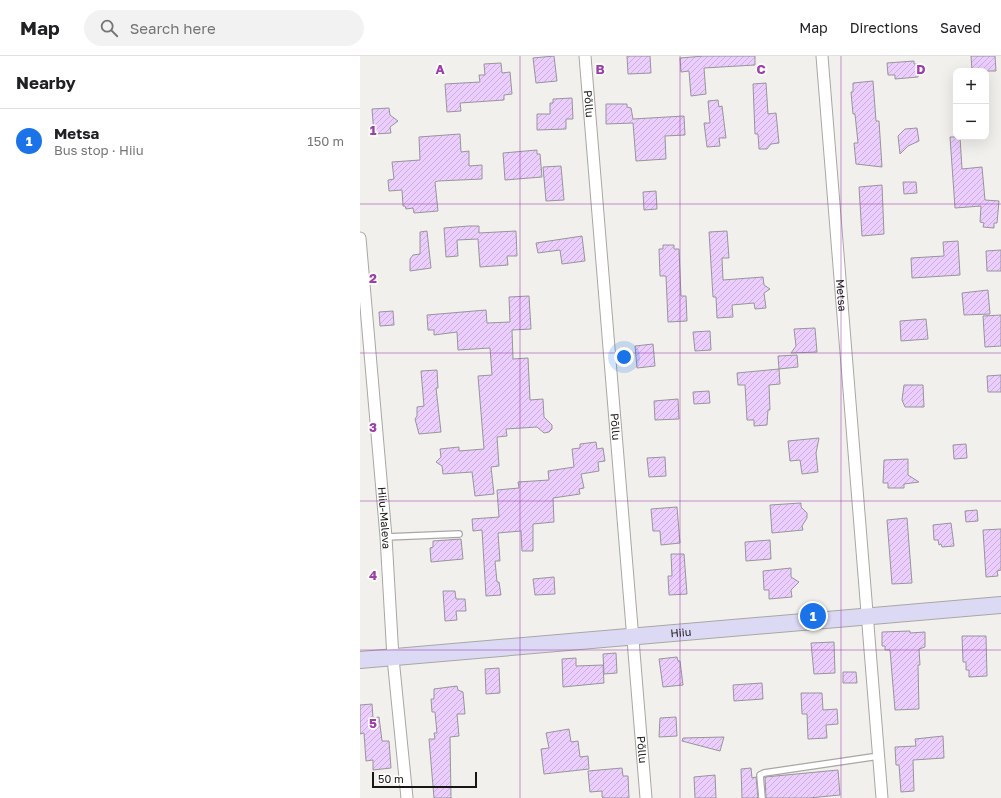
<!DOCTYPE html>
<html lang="en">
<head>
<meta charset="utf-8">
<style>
	body { margin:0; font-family:"Golos Text",sans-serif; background:#f2f2f2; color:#202124 }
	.controls { position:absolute; right:12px; top:12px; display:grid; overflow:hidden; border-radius:8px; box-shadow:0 4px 16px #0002 }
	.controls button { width:36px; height:36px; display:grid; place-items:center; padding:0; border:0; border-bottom:1px solid #e0e0e0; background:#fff; color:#202124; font:20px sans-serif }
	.scale { position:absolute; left:12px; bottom:10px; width:105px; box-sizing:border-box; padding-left:4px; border:2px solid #181716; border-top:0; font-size:11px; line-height:14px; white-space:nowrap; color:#181716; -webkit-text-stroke:3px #fffdfc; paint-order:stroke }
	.you { position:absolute; left:264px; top:301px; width:14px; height:14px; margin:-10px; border:3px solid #fff; border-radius:50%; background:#1a73e8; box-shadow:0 0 0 6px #1a73e833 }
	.badge { display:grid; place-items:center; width:26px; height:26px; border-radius:50%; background:#1a73e8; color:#fff; font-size:13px; font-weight:700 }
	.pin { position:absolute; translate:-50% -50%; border:2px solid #fff; box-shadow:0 1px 4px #0006 }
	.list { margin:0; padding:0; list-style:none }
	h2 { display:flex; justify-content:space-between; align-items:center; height:52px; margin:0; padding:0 16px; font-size:17px }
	h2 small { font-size:13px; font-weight:400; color:#757577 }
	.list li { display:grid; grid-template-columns:26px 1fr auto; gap:12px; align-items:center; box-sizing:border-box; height:64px; padding:0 16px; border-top:1px solid #e0e0e0 }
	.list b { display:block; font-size:15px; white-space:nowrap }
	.list p { margin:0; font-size:13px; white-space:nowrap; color:#757577 }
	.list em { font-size:13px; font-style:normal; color:#757577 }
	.icon { flex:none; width:22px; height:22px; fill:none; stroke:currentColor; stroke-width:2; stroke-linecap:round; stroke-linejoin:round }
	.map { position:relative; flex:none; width:641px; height:742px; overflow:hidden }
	header { display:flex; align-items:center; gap:24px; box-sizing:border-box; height:56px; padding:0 20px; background:#fff; border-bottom:1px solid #e0e0e0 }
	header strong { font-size:19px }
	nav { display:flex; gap:22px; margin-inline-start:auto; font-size:14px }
	.search { width:280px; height:36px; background:#f2f2f2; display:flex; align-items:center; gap:10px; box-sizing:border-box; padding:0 14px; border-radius:22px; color:#757577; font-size:15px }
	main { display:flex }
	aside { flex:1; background:#fff }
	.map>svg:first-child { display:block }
	.building { fill:url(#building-hatch); stroke:#979698 }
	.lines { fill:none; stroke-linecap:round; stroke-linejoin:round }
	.lane-casing { stroke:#a9a7a4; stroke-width:8 }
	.street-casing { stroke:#a9a7a4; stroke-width:13 }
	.secondary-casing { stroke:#a9a7a4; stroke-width:18 }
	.lane { stroke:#fff; stroke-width:5.5 }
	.street { stroke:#fff; stroke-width:11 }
	.secondary { stroke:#dcd9f4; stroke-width:16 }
	.grid { fill:none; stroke:#9b3fa9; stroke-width:1; stroke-opacity:0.55 }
	.labels { text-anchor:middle; stroke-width:3.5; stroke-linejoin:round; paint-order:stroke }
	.street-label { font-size:11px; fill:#181716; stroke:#fffdfc }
	.grid-label { font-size:13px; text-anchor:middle; font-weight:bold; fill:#9b3fa9; stroke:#fffdfc; stroke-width:3.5; stroke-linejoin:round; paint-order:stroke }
</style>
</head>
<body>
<header>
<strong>Map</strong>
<div class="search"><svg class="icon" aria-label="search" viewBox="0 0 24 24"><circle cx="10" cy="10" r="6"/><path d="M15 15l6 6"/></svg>Search here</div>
<nav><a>Map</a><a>Directions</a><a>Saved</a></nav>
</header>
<main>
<aside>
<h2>Nearby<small></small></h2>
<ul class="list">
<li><span class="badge">1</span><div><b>Metsa</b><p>Bus stop · Hiiu</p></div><em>150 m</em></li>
</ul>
</aside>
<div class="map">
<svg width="641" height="742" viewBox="0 0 641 742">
	<defs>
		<pattern id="building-hatch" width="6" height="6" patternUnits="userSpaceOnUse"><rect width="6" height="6" fill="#ebcdfe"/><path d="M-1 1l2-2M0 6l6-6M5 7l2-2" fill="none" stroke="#c9afd9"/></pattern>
	</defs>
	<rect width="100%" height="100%" fill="#f2f0ed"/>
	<!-- building -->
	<g class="building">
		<path d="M194,0L197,25L176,27L173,2Z"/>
		<path d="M267,0H290L291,17L268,18Z"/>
		<path d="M344,0H395V9L344,12L346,38L331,40L329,15L321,16L320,2Z"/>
		<path d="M611,0H635L636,15H612Z"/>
		<path d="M554,5V8H558V21L535,23V19H528L527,7Z"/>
		<path d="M141,7L142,17L150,16L152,38L144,39V44L100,47L101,55L87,56L85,28L120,26L119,19H125L124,8Z"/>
		<path d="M513,25L516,65H519L522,111L496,108L494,87H498L495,58H493L491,36H493V27Z"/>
		<path d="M406,27L408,58L416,57L419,87L411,88L407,93H399L398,78H395L393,28Z"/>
		<path d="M212,42L213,63H206V73L177,74V58H190V47H193V43Z"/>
		<path d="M358,44L359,51L362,50L366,82H359L360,90L347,91L344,67H350L348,45Z"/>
		<path d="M246,48H267V51L271,52L273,63L324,60L325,79L305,80L306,103L276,105L273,67L246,68Z"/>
		<path d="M29,52L30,59L38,65L30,71L31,77L14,78L12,53Z"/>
		<path d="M557,72L559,85L548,90L540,98L538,80L545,73Z"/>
		<path d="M100,78L101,96L109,95V110L122,109V123L78,125L75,126L78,155L54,157L53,152L46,153L45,150H43L42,134L29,135L28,124L34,123L32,106L60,104L59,81Z"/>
		<path d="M590,81H600L602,113L622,111L625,144L639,145L637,167H634V172L623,171L624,167L620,166L621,150L595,152Z"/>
		<path d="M177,94V98H180L182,121L145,124L143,97Z"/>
		<path d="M201,110L204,144L186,145L183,111Z"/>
		<path d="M543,126H556L557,137L544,138Z"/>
		<path d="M522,129L524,178L502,180L499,131Z"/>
		<path d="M296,135L297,153L284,154L283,136Z"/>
		<path d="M109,170H119V177L156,175L157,200H147L148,209L120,211L118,183L97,184L98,200L86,201L84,172Z"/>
		<path d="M67,175L71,212L50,215V203L53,199L60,198V176Z"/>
		<path d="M367,175L369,202H362L363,224L403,221L404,229L410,233L404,237L406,252L395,253L394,247L372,249L373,261L357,262L356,241H353L349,176Z"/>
		<path d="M222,180L225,205L202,208L200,194L178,197L176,187Z"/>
		<path d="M598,185L600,219L552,222L551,202L584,200L583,186Z"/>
		<path d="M303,189H314V193H319L321,240H326L327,265L308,266L306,220H300L299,193H303Z"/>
		<path d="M641,194V215H627L626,195Z"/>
		<path d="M628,234L630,258L604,259L602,237Z"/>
		<path d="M169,240L171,273L152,274L153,303L168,302L170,344L183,343L184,361L192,369V373L189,376L184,377L177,371L146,373L147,380L137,381L139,410L131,411L134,438L115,440L112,416L83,418L82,410L76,406L81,401L80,393L99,391V395L124,393L118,320L132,319L130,292L98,294L97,276L74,279V274H68L67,259L126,254L127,267L150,266L149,241Z"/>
		<path d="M33,255L34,269L20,270L19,256Z"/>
		<path d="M641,259V290L625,291L623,260Z"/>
		<path d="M566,263L568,283L541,285L540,265Z"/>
		<path d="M455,272L457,296L431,297L436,290L434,273Z"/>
		<path d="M350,275L351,294L335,295L333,276Z"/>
		<path d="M293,288L295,310L277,312L275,290Z"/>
		<path d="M437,299L438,311L419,313L418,300Z"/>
		<path d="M419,313L420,328L409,329L410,354H408L407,369L394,370V364H387L385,329H378L377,317Z"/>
		<path d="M77,314L78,332H76L81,376L59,378L55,363L57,360V351L64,350L61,315Z"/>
		<path d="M641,319V336H628L627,320Z"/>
		<path d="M544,329H563L564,351H545L542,344Z"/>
		<path d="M349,335L350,347L334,348L333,336Z"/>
		<path d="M318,343L319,363L295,364L294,345Z"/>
		<path d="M459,382L456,397L458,416L442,418L440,404L430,405L428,385Z"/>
		<path d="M236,386L237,393L243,392L245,405L238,406L239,415L221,418L224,432L219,433L220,438L193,442L194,466L173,468V495H162L161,475L138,477L140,505H135L137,526H139L141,539L126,540L122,474L113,475L112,463L139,461L137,434L159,432L158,426L189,424L188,415L214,411L212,393L220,392V388Z"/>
		<path d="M606,388L607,402L594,403L593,389Z"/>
		<path d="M305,401L306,420L289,421L287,402Z"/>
		<path d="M548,403V419L559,426L544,428V432H528V427H523L524,404Z"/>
		<path d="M441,447V451L447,457V462L442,470L443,474L412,477L410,449Z"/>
		<path d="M317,451L320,487L301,489L300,475H293L291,453Z"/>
		<path d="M617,454L618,465L606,466L605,455Z"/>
		<path d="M547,462L552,527L532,528L527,464Z"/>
		<path d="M591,467L594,490L582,491L581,488L579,489L578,484H574L573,469Z"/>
		<path d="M641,473V514L637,515L638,520L626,521L623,474Z"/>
		<path d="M101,483L103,503L71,506L70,492L73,491V485Z"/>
		<path d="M410,484L411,503L386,505L385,486Z"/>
		<path d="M311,498H324L327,538L309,539L308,520H312Z"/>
		<path d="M431,512V521L439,526L431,534L432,541L409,543V534H404L403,515Z"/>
		<path d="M194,521L195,538L175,539L173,523Z"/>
		<path d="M83,535H95L96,543H105L106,555H96L97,564L85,565Z"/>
		<path d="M550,575V577L565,576V591L559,593L560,609H558L559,653L535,654L530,594H525V590H522V576Z"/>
		<path d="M602,580H626L627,620L609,621V614H606V606H603Z"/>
		<path d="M474,586L475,617L454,618L451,587Z"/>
		<path d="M256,597L257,617L244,618L243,598Z"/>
		<path d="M317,601L318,605H320L323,629L303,631L299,603Z"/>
		<path d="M216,602V610L243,609L244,627L203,631L202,603Z"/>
		<path d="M139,612L140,637L126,638L125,613Z"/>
		<path d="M483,616H496L497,627H483Z"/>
		<path d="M402,627L403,643L374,645L373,629Z"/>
		<path d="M97,630L98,634L103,636L105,658H97L99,680L90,681L91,742H74L69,683H75L74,677H77L75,656H72L71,643H74V633Z"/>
		<path d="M441,637H462L463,654L477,653L478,668L466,669L467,682L448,683L447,658H442Z"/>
		<path d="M12,648L13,662L19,661L22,685H29L31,712L13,714V704L6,705L4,677L0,678V649Z"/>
		<path d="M316,661L317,680L299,681L300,662Z"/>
		<path d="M209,673L211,686L218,685L220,701L228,700L229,713L184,718L181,693L189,692L186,677Z"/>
		<path d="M583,680L584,702L553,704L554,735L541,736L539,709H536L535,691L556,690L555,683Z"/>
		<path d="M364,681L360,695L322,685L323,682Z"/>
		<path d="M262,712L263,720H268L269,742H246L242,741V735L230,736L228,715Z"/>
		<path d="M391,712L392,722L396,721L398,742H382L381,713Z"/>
		<path d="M478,714L480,739L449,742H406L405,721Z"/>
		<path d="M355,719L356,742H335L334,721Z"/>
	</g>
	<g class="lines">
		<defs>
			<g id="lane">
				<path d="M26,481L99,478"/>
				<path d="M402,742L400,719L404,717L519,700"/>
			</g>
			<g id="street">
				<path id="s1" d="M225,0L286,742"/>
				<path id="s2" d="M462,0L522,742"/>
				<path id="s3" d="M0,182L26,481L33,602L47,742"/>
			</g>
			<g id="secondary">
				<path id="s4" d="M0,604L641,549"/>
			</g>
		</defs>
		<!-- lane casing -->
		<use href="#lane" class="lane-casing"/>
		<!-- street casing -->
		<use href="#street" class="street-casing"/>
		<!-- secondary casing -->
		<use href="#secondary" class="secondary-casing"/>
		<!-- lane -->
		<use href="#lane" class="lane"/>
		<!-- street -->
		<use href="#street" class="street"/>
		<!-- secondary -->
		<use href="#secondary" class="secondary"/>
	</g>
	<!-- grid -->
	<path class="grid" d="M160,0V742M320,0V742M481,0V742M0,148H641M0,297H641M0,445H641M0,594H641"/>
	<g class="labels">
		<!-- street labels -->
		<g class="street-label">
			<text dy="4" stroke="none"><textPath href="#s1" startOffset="48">Põllu</textPath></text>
			<text dy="4" stroke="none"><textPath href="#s2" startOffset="240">Metsa</textPath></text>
			<text dy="4" stroke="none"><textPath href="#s1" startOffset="372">Põllu</textPath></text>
			<text dy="4" stroke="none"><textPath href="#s3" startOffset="281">Hiiu-Maleva</textPath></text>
			<text dy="4" stroke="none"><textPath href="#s4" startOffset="322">Hiiu</textPath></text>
			<text dy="4" stroke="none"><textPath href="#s1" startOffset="696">Põllu</textPath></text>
		</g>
	</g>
	<g class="grid-label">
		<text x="80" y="18">A</text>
		<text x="240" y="18">B</text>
		<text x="401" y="18">C</text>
		<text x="561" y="18">D</text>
		<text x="13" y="79">1</text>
		<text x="13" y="227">2</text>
		<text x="13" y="376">3</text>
		<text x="13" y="524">4</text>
		<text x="13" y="672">5</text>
	</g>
</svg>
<div class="controls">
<button>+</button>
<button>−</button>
</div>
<div class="scale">50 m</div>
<div class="you"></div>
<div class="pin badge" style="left:453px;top:560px">1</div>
</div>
</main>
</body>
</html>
